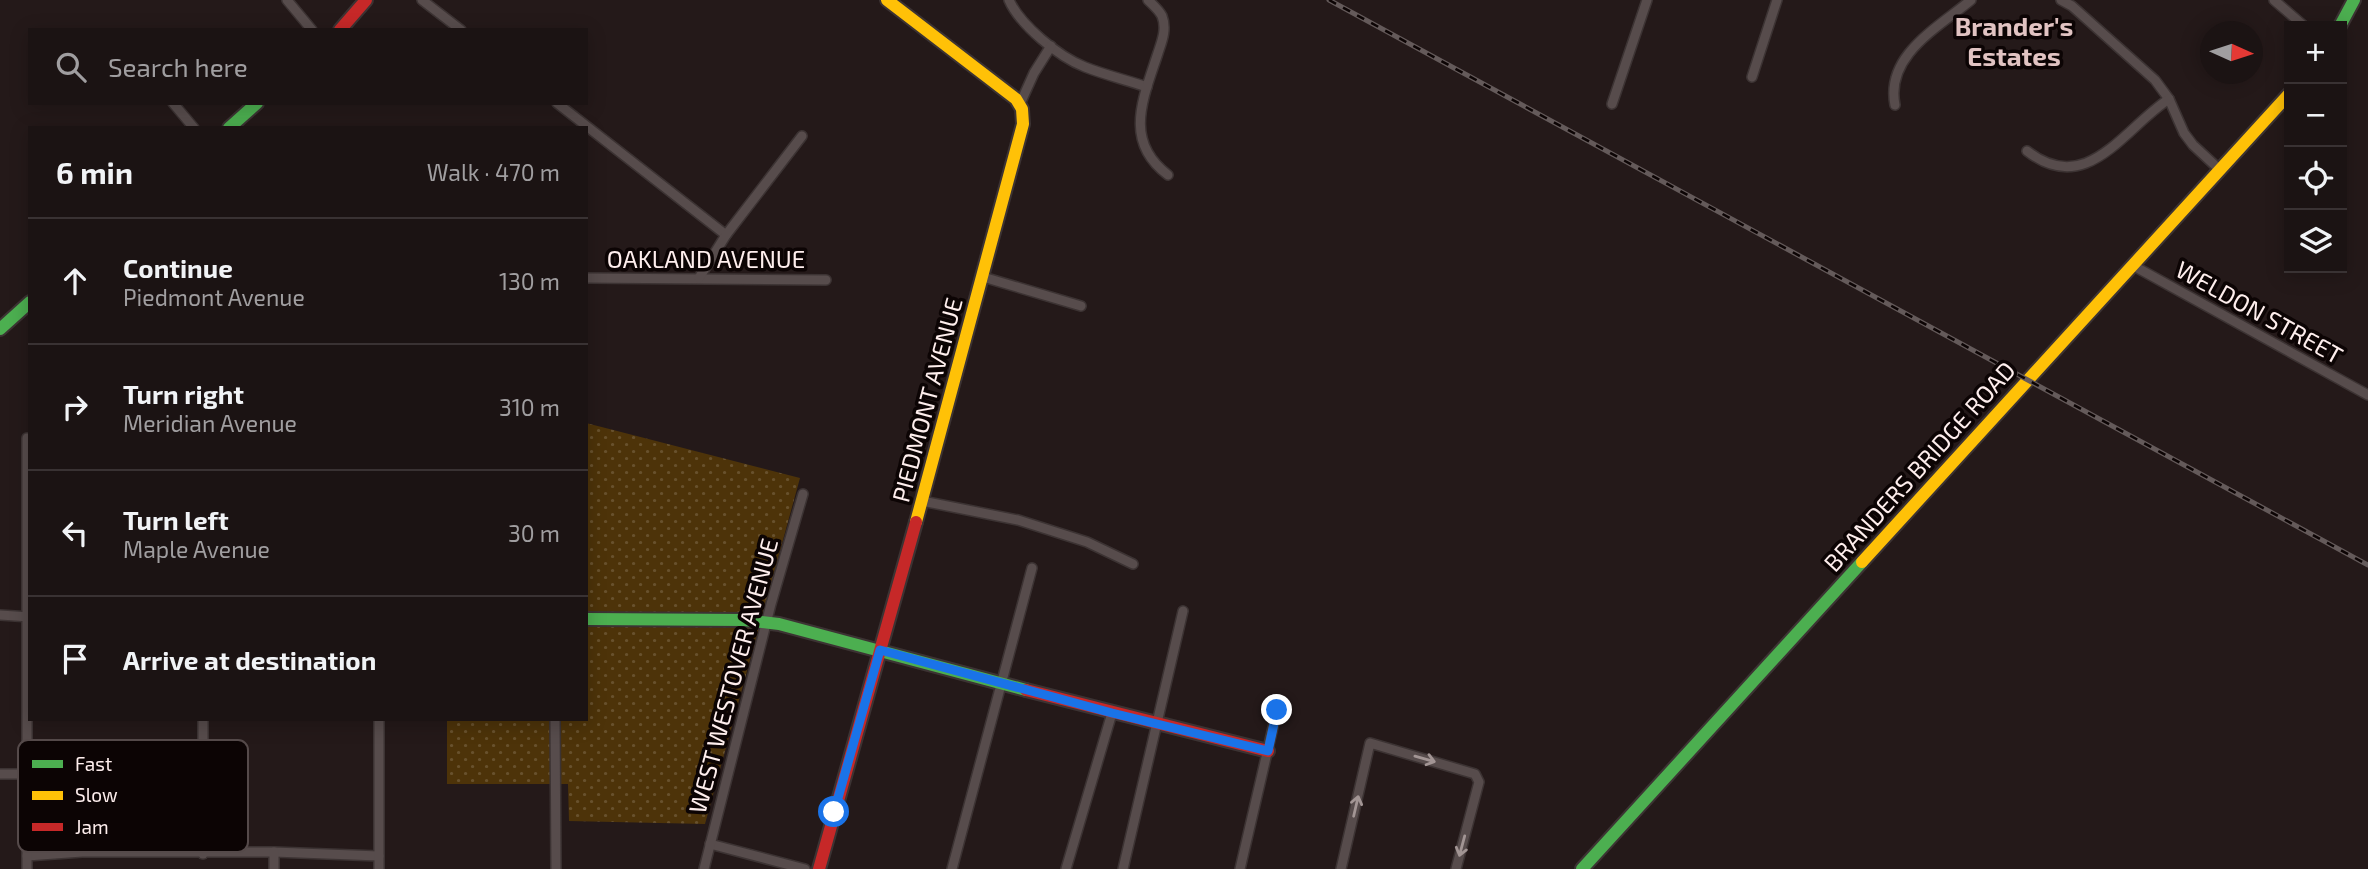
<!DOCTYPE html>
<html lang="en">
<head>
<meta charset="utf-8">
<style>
	body { margin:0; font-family:"Exo 2",sans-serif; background:#241c1c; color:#f1f3f6 }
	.controls { position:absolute; right:21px; top:21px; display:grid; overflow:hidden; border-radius:0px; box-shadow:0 4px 18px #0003 }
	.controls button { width:63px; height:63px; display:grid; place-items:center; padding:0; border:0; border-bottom:2px solid #393233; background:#1b1313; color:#f1f3f6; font:35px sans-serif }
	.compass { position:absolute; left:2200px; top:21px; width:63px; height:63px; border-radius:50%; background:#1b1313; box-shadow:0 4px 18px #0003; rotate:93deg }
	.stop { position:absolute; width:21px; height:21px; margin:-16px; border:5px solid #1a73e8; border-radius:50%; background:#fff }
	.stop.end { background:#1a73e8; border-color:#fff; box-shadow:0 2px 7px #0008 }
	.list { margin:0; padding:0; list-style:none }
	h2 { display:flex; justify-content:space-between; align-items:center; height:91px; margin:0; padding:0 28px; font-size:30px }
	h2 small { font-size:23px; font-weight:400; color:#a09ea0 }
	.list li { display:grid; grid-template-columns:46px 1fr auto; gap:21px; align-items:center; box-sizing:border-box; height:126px; padding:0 28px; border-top:2px solid #393233 }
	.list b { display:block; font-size:26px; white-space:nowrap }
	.list p { margin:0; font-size:23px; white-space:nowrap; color:#a09ea0 }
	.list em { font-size:23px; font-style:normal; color:#a09ea0 }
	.icon { flex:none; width:38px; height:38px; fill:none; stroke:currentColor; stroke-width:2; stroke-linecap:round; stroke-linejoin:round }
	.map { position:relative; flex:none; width:2368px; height:869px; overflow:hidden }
	.search { position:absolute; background:#1b1313; box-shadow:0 4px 18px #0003; left:28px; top:28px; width:560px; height:77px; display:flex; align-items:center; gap:18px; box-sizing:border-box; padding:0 24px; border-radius:0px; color:#a09ea0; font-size:26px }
	.panel { position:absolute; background:#1b1313; box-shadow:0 4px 18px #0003; left:28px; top:126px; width:560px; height:595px; border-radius:0px }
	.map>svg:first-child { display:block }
	.park { fill:url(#park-dots) }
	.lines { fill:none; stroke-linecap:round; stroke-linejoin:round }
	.street-casing { stroke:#3c3333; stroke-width:12 }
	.fast-casing { stroke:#3c3333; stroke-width:16 }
	.slow-casing { stroke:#3c3333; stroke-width:16 }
	.jam-casing { stroke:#3c3333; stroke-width:16 }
	.street { stroke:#574c4c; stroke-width:9 }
	.fast { stroke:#4caf50; stroke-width:12 }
	.slow { stroke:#ffc107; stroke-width:12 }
	.jam { stroke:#c62828; stroke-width:12 }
	.rail-casing { stroke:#645a5a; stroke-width:5 }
	.rail { stroke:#0c0404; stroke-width:2.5; stroke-dasharray:8; stroke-linecap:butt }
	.oneway { stroke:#a29594 }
	.route { stroke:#1a73e8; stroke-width:9 }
	.labels { text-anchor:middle; stroke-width:7; stroke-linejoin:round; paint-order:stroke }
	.street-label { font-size:24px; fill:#feeeed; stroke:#0c0404 }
	.neighbourhood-label { font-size:26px; font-weight:bold; fill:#e1c3c2; stroke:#0c0404 }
	.key { fill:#0c0404; stroke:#554a4a; stroke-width:2 }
	.key-label { font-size:19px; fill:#feeeed }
</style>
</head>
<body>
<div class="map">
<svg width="2368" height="869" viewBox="0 0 2368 869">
	<defs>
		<pattern id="park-dots" width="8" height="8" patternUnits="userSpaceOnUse" patternTransform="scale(1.75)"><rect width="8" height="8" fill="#4d3309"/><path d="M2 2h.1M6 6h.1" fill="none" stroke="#68512d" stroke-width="1.8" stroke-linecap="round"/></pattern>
	</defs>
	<rect width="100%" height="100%" fill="#241919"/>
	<!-- park -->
	<path class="park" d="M586,423L800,478L705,824L569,821L568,784H447V719H586Z"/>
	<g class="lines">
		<defs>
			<g id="street">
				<path d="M287,0L312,30"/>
				<path d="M422,0L461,30"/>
				<path d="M1009,0C1020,25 1059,57 1085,67C1105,75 1127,80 1147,87"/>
				<path d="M1148,0C1153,5 1159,10 1162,16C1167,29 1162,41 1158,53C1143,99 1123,141 1168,175"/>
				<path d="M2061,0L2072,6L2155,80L2169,99L2184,133L2193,145L2220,170"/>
				<path d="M2274,0L2304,26"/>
				<path d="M1752,77L1777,0"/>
				<path d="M173,103L194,128"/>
				<path d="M557,103L726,235"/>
				<path d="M1020,104L1034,73L1051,46"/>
				<path d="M1612,104L1647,0"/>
				<path d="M1895,105C1885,55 1939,27 1971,0"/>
				<path d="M2027,151C2087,198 2124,128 2169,99"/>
				<path d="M2132,265L2368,395"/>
				<path d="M983,277L1081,306"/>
				<path d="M586,278L826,280"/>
				<path d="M699,278L726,235L802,136"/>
				<path d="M922,501L1018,520L1087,542L1133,564"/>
				<path d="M0,615L30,617"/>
				<path d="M555,719L556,869"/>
				<path d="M0,774H26"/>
				<path d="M710,844L805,869"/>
				<path d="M203,854V719"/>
				<path d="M27,856L82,852H274L379,856"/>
				<path d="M27,869V438"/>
				<path d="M274,869V852"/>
				<path d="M379,869V719"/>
				<path d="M704,869L771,604L803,494"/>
				<path d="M952,869L1032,568"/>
				<path d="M1066,869L1112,713"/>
				<path d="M1123,869L1183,611"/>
				<path d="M1240,869L1277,710"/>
				<path d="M1341,869L1370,743L1475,774L1479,782L1456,869"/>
			</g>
			<g id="fast">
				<path d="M2340,26L2354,0"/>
				<path d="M229,128L257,103"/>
				<path d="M0,329L30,302"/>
				<path d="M586,619L744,620L779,624L1026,690"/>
				<path d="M1582,869L1862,562"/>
			</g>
			<g id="slow">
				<path d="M887,0L1016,99L1022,109L1023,124L916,522"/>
				<path d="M1862,562L2289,94"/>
			</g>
			<g id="jam">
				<path d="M340,30L366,0"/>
				<path d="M1026,690L1268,751"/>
				<path d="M819,869L916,522"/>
			</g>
		</defs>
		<!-- street casing -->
		<use href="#street" class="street-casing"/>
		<!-- fast casing -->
		<use href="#fast" class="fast-casing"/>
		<!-- slow casing -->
		<use href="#slow" class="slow-casing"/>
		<!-- jam casing -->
		<use href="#jam" class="jam-casing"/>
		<!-- street -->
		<use href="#street" class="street"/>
		<!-- fast -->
		<use href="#fast" class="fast"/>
		<!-- slow -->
		<use href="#slow" class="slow"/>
		<!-- jam -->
		<use href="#jam" class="jam"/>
		<defs>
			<path id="rail" d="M1329,0L2368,565"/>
		</defs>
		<!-- rail casing -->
		<use href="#rail" class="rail-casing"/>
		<!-- rail -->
		<use href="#rail" class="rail"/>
	</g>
	<!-- one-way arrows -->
	<defs><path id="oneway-shaft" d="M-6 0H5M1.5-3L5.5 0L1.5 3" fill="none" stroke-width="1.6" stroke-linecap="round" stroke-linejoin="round" transform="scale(1.75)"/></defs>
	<g class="oneway">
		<use href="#oneway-shaft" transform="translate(1425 759) rotate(16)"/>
		<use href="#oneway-shaft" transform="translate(1356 806) rotate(-77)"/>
		<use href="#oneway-shaft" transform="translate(1462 846) rotate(105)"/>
	</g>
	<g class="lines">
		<!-- route -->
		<path class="route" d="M834,812L880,650L1112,713L1268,751L1277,710"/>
	</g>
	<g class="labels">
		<!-- street labels -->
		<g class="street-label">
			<text x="706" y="268">OAKLAND AVENUE</text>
			<text transform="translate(2259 313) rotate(29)" y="8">WELDON STREET</text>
			<text transform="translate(928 400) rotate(-75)" y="8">PIEDMONT AVENUE</text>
			<text transform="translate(1920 467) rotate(-48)" y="8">BRANDERS BRIDGE ROAD</text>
			<text transform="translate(734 676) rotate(-75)" y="8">WEST WESTOVER AVENUE</text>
		</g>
		<!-- neighbourhood labels -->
		<g class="neighbourhood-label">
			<text x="2014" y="36">Brander's<tspan x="2014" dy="30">Estates</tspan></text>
		</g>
	</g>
	<!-- legend -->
	<rect x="18" y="740" width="230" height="112" rx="10" class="key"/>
	<rect x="32" y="760" width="31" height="8" fill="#4caf50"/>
	<rect x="32" y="791" width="31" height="9" fill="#ffc107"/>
	<rect x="32" y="823" width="31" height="8" fill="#c62828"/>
	<g class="key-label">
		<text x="75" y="771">Fast</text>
		<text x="75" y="802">Slow</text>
		<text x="75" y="834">Jam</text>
	</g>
</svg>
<div class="controls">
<button>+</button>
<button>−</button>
<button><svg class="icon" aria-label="locate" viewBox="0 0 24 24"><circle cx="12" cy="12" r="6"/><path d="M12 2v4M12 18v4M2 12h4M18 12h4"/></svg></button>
<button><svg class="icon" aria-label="layers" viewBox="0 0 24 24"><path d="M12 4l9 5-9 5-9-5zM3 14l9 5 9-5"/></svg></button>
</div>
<svg class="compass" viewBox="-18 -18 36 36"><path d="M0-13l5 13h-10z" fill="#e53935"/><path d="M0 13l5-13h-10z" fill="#a09ea0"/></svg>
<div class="stop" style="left:834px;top:812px"></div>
<div class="stop end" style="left:1277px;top:710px"></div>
<div class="search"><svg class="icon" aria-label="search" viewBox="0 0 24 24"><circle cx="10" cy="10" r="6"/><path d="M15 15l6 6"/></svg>Search here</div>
<section class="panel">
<h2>6 min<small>Walk · 470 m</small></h2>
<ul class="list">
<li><svg class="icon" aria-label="ahead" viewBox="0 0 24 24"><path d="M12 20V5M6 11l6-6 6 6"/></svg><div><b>Continue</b><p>Piedmont Avenue</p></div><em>130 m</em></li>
<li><svg class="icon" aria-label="right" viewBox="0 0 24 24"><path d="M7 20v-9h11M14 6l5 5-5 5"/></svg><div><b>Turn right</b><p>Meridian Avenue</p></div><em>310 m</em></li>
<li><svg class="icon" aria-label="left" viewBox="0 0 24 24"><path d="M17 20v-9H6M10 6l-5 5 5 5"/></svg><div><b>Turn left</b><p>Maple Avenue</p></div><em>30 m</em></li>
<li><svg class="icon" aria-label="arrive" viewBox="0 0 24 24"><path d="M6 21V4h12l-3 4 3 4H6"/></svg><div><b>Arrive at destination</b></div></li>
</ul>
</section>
</div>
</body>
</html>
